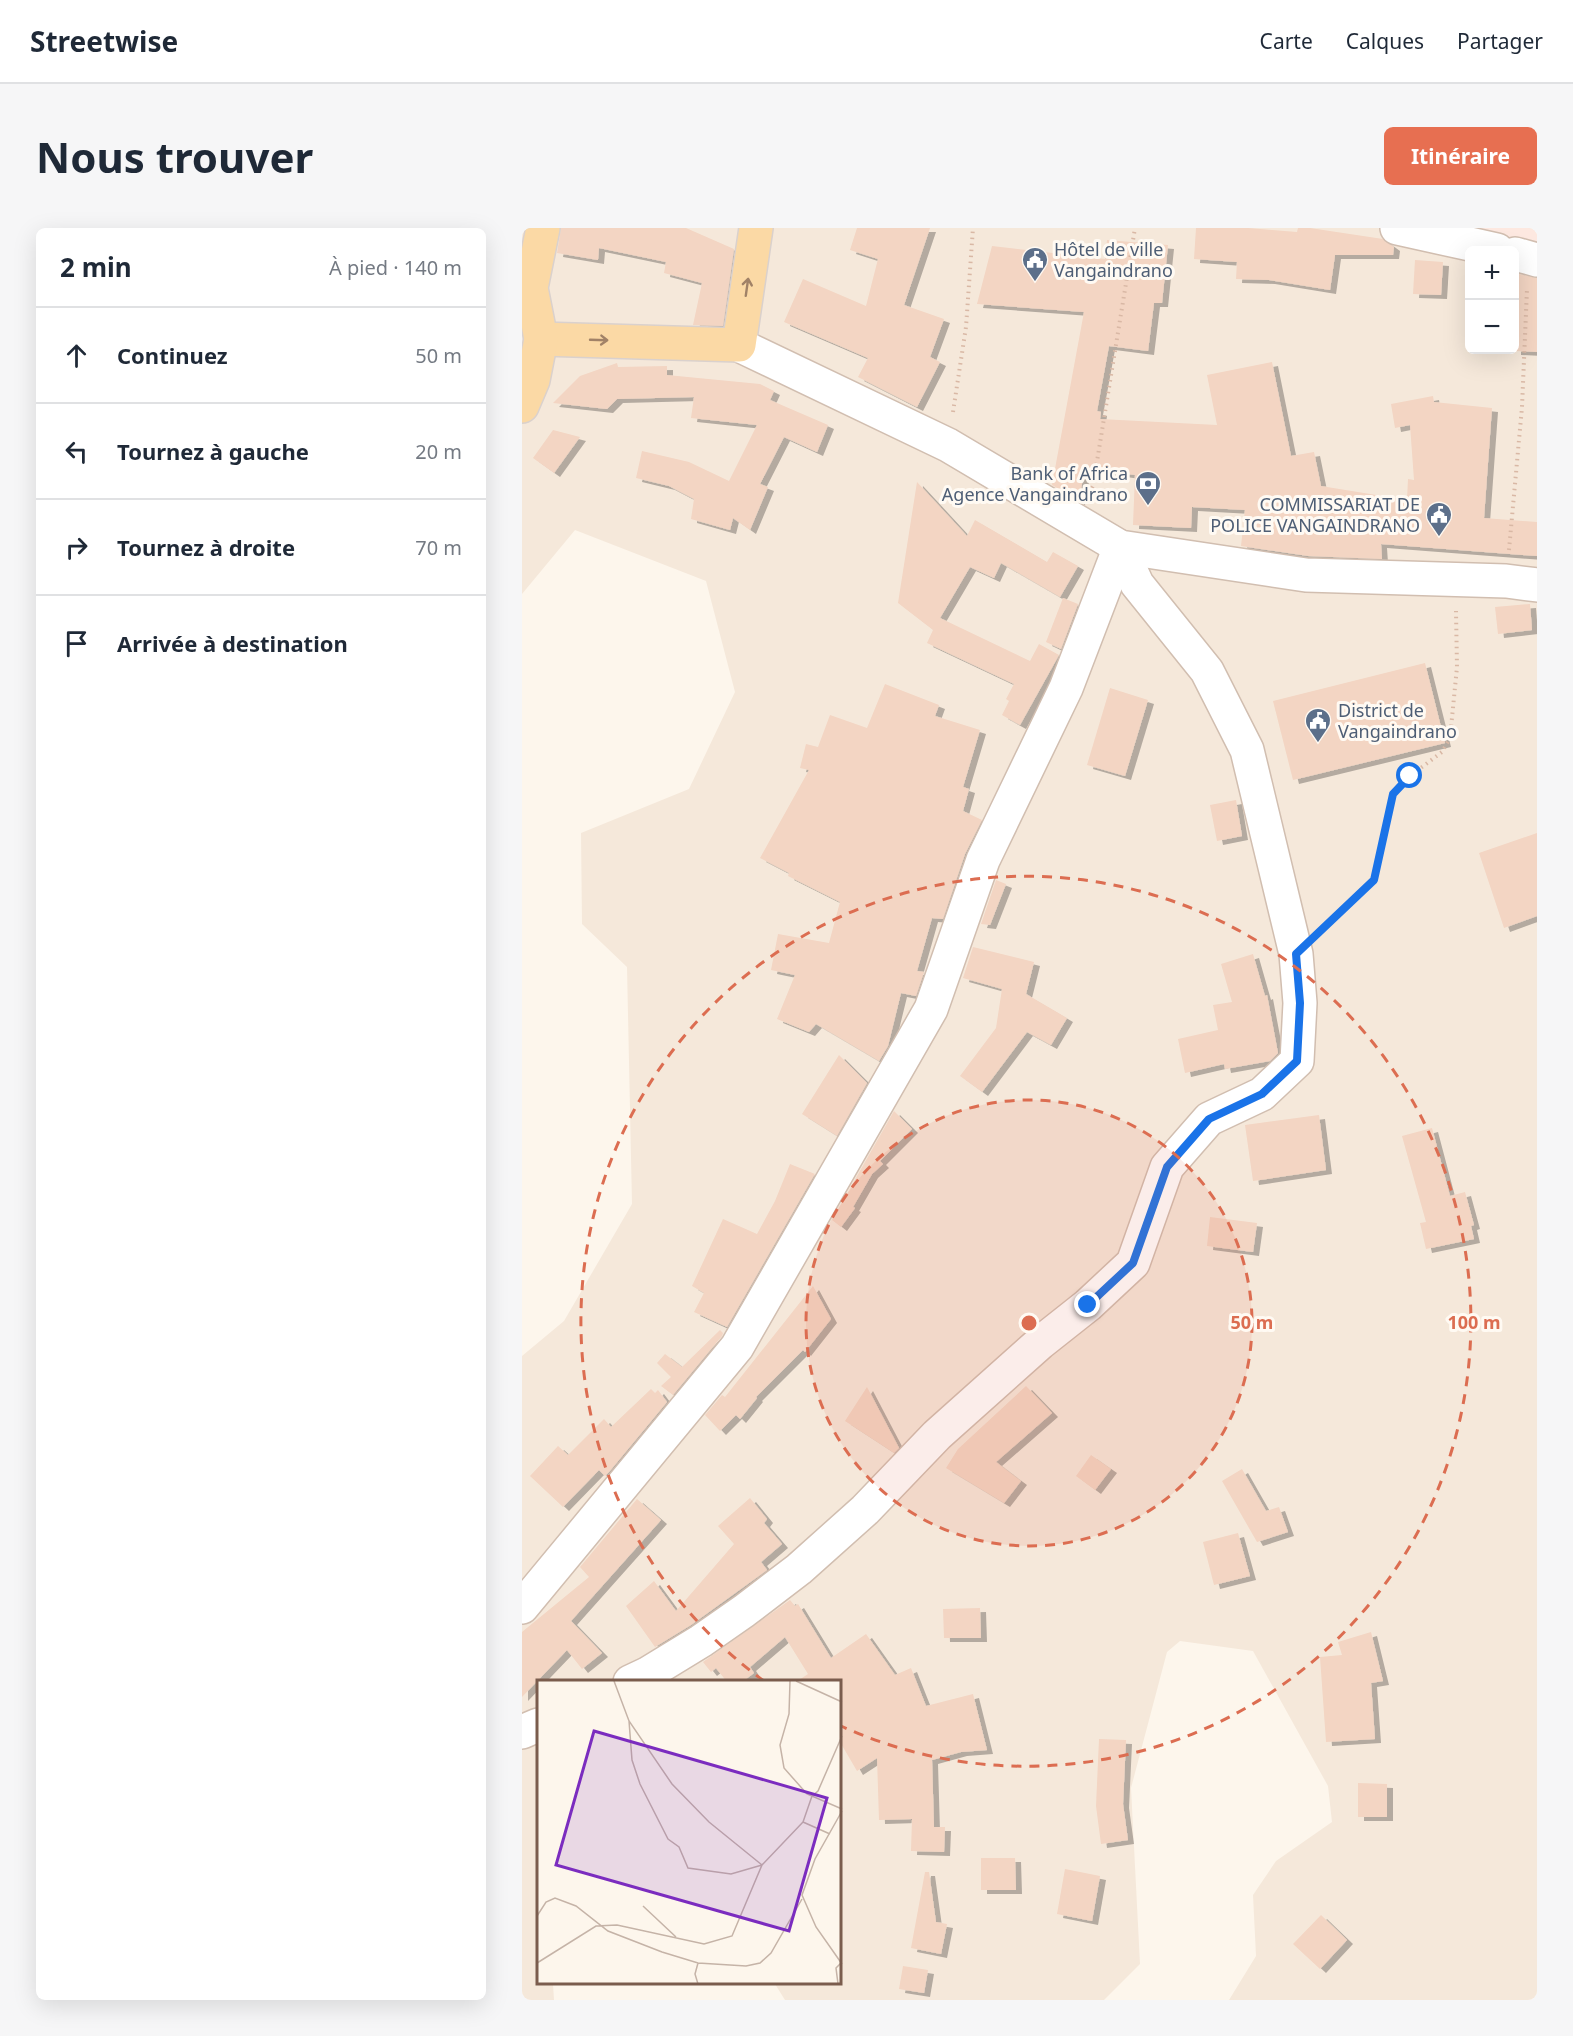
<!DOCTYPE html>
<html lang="fr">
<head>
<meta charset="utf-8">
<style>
	body { margin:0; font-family:"Noto Sans",sans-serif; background:#f6f6f7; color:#1f2937 }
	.controls { position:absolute; right:18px; top:18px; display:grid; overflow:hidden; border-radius:9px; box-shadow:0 6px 24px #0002 }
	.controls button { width:54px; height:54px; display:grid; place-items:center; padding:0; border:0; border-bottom:2px solid #e0e1e3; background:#fff; color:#1f2937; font:30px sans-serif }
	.stop { position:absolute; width:18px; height:18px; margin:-14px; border:4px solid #1a73e8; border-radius:50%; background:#fff }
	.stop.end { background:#1a73e8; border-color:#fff; box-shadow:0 2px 6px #0008 }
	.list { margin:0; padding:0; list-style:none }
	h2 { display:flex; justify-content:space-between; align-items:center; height:78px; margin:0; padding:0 24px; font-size:26px }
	h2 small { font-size:20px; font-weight:400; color:#747a83 }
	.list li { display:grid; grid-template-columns:39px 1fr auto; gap:18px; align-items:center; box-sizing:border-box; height:96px; padding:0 24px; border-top:2px solid #e0e1e3 }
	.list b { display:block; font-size:22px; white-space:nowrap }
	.list em { font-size:20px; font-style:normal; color:#747a83 }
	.icon { flex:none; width:33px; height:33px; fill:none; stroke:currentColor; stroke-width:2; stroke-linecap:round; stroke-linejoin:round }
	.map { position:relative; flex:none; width:1015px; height:1772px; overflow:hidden; border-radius:9px }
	header { display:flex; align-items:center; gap:36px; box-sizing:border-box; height:84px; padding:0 30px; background:#fff; border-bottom:2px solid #e0e1e3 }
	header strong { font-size:28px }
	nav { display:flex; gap:33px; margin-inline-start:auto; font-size:21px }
	.intro { display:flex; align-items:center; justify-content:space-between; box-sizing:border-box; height:144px; padding:0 36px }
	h1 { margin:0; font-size:42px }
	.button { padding:15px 27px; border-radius:9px; background:#e76f51; color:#fff; font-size:21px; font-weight:700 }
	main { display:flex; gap:36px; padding:0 36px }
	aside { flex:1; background:#fff; border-radius:9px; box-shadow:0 6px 24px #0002 }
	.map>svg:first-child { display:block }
	.residential { fill:#f5e8da; fill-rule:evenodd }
	.commercial { fill:#fde8e0 }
	.building { fill:#f3d5c3; filter:url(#shadow) }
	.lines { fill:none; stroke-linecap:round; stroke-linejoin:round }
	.minor-casing { stroke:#d1beb0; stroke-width:36 }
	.major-casing { stroke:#dad1cd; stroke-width:36 }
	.path { stroke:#d9b8a5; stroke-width:4; stroke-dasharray:1.5 4.5; stroke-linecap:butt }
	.minor { stroke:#fff; stroke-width:33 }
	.major { stroke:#fbd9a5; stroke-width:33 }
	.oneway { stroke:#a18267 }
	.route { stroke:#1a73e8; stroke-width:8 }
	.ring { fill:none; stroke:#dc6d51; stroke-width:3; stroke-dasharray:10 8 }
	.labels { text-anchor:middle; stroke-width:6; stroke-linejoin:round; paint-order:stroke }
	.service-label { font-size:18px; fill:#4e5e75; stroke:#fffaf3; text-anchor:start }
	.inset-road { fill:none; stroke:#c5b3a7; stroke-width:1.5 }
	.view { fill:#7b2cbf; fill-opacity:0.15; stroke:#7b2cbf; stroke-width:3 }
	.inset-edge { fill:none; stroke:#7a5c4d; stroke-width:3 }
	.centre { fill:#dc6d51; stroke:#fffaf3; stroke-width:3 }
	.ring-label { font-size:18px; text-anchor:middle; font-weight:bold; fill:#dc6d51; stroke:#fffaf3; stroke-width:6; stroke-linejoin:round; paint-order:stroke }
</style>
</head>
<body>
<header>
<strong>Streetwise</strong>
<nav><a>Carte</a><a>Calques</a><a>Partager</a></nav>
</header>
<div class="intro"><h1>Nous trouver</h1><a class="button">Itinéraire</a></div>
<main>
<aside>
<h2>2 min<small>À pied · 140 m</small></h2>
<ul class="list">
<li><svg class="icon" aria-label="ahead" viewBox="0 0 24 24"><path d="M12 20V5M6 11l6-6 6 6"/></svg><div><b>Continuez</b></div><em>50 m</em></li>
<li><svg class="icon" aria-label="left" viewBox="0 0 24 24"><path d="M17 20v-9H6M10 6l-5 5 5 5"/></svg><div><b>Tournez à gauche</b></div><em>20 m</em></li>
<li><svg class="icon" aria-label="right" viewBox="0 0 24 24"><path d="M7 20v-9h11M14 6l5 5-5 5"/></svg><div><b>Tournez à droite</b></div><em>70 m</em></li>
<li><svg class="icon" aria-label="arrive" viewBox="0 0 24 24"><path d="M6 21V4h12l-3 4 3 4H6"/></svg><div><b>Arrivée à destination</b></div></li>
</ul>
</aside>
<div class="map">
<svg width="1015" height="1772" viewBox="0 0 1015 1772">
	<defs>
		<filter id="shadow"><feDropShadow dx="6" dy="4" stdDeviation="0" flood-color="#0004"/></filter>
	</defs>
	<rect width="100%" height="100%" fill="#fdf6ec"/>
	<!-- residential -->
	<path class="residential" d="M0,0H1015V1772H707L734,1728L731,1667L754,1633L810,1594L806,1558L731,1423L658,1413L645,1424L609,1560L618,1736L582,1772H263L253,1756H318V1454H16V1756H31L32,1772H0V1128L42,1093L110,976L105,739L60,696L59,605L167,561L213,464L184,353L53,302L0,366ZM948,22H993V122H948Z"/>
	<!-- commercial -->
	<path class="commercial" d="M897,0H1015V29Z"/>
	<!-- building -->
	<g class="building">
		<path d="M39,0H164L212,21L201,98L171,97L180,55L142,45L144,34L77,20L76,32L35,25Z"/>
		<path d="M335,0H408L382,77L422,91L408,129L418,134L395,179L336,149L346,130L262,94L281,51L344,78L356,31L328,22Z"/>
		<path d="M674,0H726L775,4L776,0H788L861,11L872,19L871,27H813L808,62L747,52L714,51L715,34L672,31Z"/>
		<path d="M585,12L646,17L640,75H632L626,123L587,118L575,183L579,184L578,191L695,197L685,147L750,134L769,228L792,224L799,258L885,272L886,251L892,252L888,197L873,200L869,176L911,168L912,174L970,180L962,290L1015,294V328L859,316L860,331L786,328L719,318L723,282L670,279L669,300L611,297L613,247L568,241L567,245L562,244L557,273L530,257L562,84L455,76L470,18L583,31Z"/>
		<path d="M893,32L921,34L919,67L891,66Z"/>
		<path d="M993,45L1015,50V124L993,123Z"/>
		<path d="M95,135L96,139L145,138V147L238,156L252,163L248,172L306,197L295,224L262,209L238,256L246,259L228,302L211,290L208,302L169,291L172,271L147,258L114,250L120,223L167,234L207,253L235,197L169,190L172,169L95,171L85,181L31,175L58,148Z"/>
		<path d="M31,202L58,209L32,245L11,230Z"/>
		<path d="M395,254L445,308L453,292L525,334L531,324L556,338L538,369L479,335L472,350L448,339L418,390L508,433L517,416L537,427L498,497L480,487L487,473L484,471L492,456L405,415L411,402L376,375Z"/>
		<path d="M541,370L556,376L539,421L524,414Z"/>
		<path d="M1008,376L1010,402L976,406L973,379Z"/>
		<path d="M903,435L923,515L771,552L751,473Z"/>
		<path d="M363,456L417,477L413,488L458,502L441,559L447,561L441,583L460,592L443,626L421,691L410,690L395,743L402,744L394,768L379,765L366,818L357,833L294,796L287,804L255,791L273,747L249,742L256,706L307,715L318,674L266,648L267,645L238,630L287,542L278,540L284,516L296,519L308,487L345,500Z"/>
		<path d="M588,460L626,472L603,548L565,537Z"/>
		<path d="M714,572L720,608L695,613L688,577Z"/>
		<path d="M1015,605V688L982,700L957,625Z"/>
		<path d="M474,652L484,656L468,697L459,696Z"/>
		<path d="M451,719L512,734L504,766L545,790L529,817L505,804L460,864L438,848L474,800L480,761L441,750Z"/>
		<path d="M731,726L743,768L745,767L756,825L748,833L703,841L702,836L663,845L656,811L696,802L691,777L710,774L699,736Z"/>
		<path d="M317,827L345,855L315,908L280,886Z"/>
		<path d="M372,883L390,901L358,933L361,936L350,946L331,979L333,980L319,999L310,992Z"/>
		<path d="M797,887L804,942L731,953L723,897Z"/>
		<path d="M910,900L928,968L943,964L952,997L949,998L952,1011L904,1021L898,995L904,994L880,908Z"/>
		<path d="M268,936L293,946L294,944L205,1099L172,1084L182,1065L170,1058L201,991L235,1006L253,973Z"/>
		<path d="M688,989L735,995L731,1024L685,1018Z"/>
		<path d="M291,1058L309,1091L283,1124L281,1122L234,1169L235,1170L218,1191L214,1187L198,1203L183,1187L200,1167L203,1169Z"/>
		<path d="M198,1102L201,1105L200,1108L151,1167L139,1158L149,1149L135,1135L143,1126L160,1139Z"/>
		<path d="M504,1158L530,1185L474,1234L499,1253L482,1275L424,1240L436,1221Z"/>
		<path d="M345,1159L377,1220L372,1225L323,1193Z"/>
		<path d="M129,1161L133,1165L136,1162L145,1174L87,1244L83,1248L77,1242L41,1279L8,1248L36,1218L46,1227L82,1191L89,1199Z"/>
		<path d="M569,1227L589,1241L573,1262L554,1248Z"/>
		<path d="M720,1241L744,1283L757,1279L766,1304L735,1314L700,1253Z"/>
		<path d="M228,1270L245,1291L242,1295L260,1316L239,1334L245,1342L169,1397L133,1419L104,1378L132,1353L154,1383L212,1316L196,1298Z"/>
		<path d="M115,1271L139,1292L49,1393L80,1425L60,1441L45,1422L0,1469V1404L67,1349L58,1339Z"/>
		<path d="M716,1305L728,1348L692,1357L681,1314Z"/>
		<path d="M268,1372L273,1378L276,1376L309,1430L344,1406L373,1447L389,1440L404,1478L451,1466L465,1522L439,1524L410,1532L412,1599H423L422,1624L389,1623L390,1591L357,1592L355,1530L335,1543L318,1514V1454H274L286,1446L263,1409L228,1439L232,1445L220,1454H205L194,1440L189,1444L181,1434Z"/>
		<path d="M458,1380L459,1410H422L421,1381Z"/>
		<path d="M849,1404L861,1453L849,1455L853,1511L804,1514L798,1429L820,1427L816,1414Z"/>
		<path d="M577,1511L604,1512L601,1576L606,1612L579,1616L574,1578Z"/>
		<path d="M836,1555L865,1556V1589H836Z"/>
		<path d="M459,1630H493L494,1662H459Z"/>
		<path d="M543,1641L578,1648L570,1693L535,1686Z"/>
		<path d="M403,1644H407L414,1694L425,1696L419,1726L389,1720Z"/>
		<path d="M799,1687L825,1712L798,1741L771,1716Z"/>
		<path d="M381,1738L406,1742L402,1765L377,1761Z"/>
	</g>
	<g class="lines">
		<defs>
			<g id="minor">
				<path d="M875,0L975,22"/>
				<path d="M993,26L1015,32"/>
				<path d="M217,117L426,217L598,319L784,347L984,353L1015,357"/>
				<path d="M0,1379L215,1119L409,781L461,632L544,460L598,319"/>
				<path d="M108,1454L125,1446L179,1413L222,1383L277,1341L343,1282L415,1207L518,1115L566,1077L611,1035L645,939L687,891L740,866L775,833L778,775L774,726L725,522L685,443L615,356L598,319"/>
				<path d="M0,1504L16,1497"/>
			</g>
			<g id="major">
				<path d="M19,111L217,117L234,0"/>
				<path d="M0,178L11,152L19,111L9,60L21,0"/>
			</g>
		</defs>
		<!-- minor casing -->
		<use href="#minor" class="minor-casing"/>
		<!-- major casing -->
		<use href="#major" class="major-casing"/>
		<!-- path -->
		<g class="path">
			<path d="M431,184L444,99L451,0"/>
			<path d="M567,265L571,258L613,0"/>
			<path d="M987,322L1000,179L1005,61"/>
			<path d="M801,701L852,652L871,565L888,548L920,524L928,510L935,439L934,383"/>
		</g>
		<!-- minor -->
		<use href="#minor" class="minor"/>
		<!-- major -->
		<use href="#major" class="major"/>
	</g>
	<!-- one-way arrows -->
	<defs><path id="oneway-shaft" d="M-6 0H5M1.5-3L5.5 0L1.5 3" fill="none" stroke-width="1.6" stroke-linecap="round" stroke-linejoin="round" transform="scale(1.5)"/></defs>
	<g class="oneway">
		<use href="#oneway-shaft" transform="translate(225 59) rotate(-82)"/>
		<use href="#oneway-shaft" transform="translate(77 112) rotate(2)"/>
	</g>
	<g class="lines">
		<!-- route -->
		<path class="route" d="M566,1077L611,1035L645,939L687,891L740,866L775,833L778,775L774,726L852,652L871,566L888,548"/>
	</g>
	<!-- distance rings -->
	<circle cx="507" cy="1095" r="223" fill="#dc6d51" fill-opacity=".12"/>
	<g class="ring">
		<circle cx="507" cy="1095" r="223"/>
		<path d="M242 1453A445 445 0 1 1 319 1498"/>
	</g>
	<!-- icons -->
	<defs>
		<symbol id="civic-pin" viewBox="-11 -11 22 30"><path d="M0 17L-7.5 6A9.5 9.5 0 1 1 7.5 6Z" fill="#5c6f8a" stroke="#fffaf3"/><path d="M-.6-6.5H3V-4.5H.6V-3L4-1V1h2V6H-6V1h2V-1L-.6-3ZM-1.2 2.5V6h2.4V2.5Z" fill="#fff"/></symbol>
		<symbol id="bank-pin" viewBox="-11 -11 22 30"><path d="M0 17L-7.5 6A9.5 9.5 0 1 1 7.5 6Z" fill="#5c6f8a" stroke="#fffaf3"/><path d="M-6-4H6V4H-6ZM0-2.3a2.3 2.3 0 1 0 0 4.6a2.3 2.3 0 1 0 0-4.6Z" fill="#fff"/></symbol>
	</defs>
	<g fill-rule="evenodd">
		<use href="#civic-pin" x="498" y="17" width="30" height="40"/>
		<use href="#bank-pin" x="611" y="241" width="30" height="40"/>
		<use href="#civic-pin" x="902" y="272" width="30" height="40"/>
		<use href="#civic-pin" x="781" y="478" width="30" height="40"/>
	</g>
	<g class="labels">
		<!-- service labels -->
		<g class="service-label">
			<text x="532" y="28">Hôtel de ville<tspan x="532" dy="21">Vangaindrano</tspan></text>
			<text x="606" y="252" text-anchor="end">Bank of Africa<tspan x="606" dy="21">Agence Vangaindrano</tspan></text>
			<text x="898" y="283" text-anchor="end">COMMISSARIAT DE<tspan x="898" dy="21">POLICE VANGAINDRANO</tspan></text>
			<text x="816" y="489">District de<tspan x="816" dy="21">Vangaindrano</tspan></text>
		</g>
	</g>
	<!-- overview -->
	<g transform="translate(15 1452)">
		<rect width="304" height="304" fill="#fdf6ec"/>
		<path class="inset-road" d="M77,1L92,41L135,104L172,142L225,185M253,1L252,34L243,65L247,88L270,114L305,129M259,1L305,22M92,41L95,80L103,104L131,159L142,167L151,188L194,194L225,185M275,116L281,111L305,56M275,116L266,142L293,154M305,131L278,179L265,215L279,247L305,284M106,226L139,257M0,236L9,222L18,218L39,226L71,251L125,272L161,283L209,286L223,283L234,273L265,219M0,283L59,246L80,245L167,264L195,256L225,185L266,142M161,304L158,294L161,283M301,304L299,288L304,283"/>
		<path class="view" d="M57,51L290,118L252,251L19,185Z"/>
		<rect width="304" height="304" class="inset-edge"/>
	</g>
	<circle cx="507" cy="1095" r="9" class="centre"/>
	<g class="ring-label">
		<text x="730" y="1101">50 m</text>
		<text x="952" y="1101">100 m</text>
	</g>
</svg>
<div class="controls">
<button>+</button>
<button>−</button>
</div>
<div class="stop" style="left:888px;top:548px"></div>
<div class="stop end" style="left:566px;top:1077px"></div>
</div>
</main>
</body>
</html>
